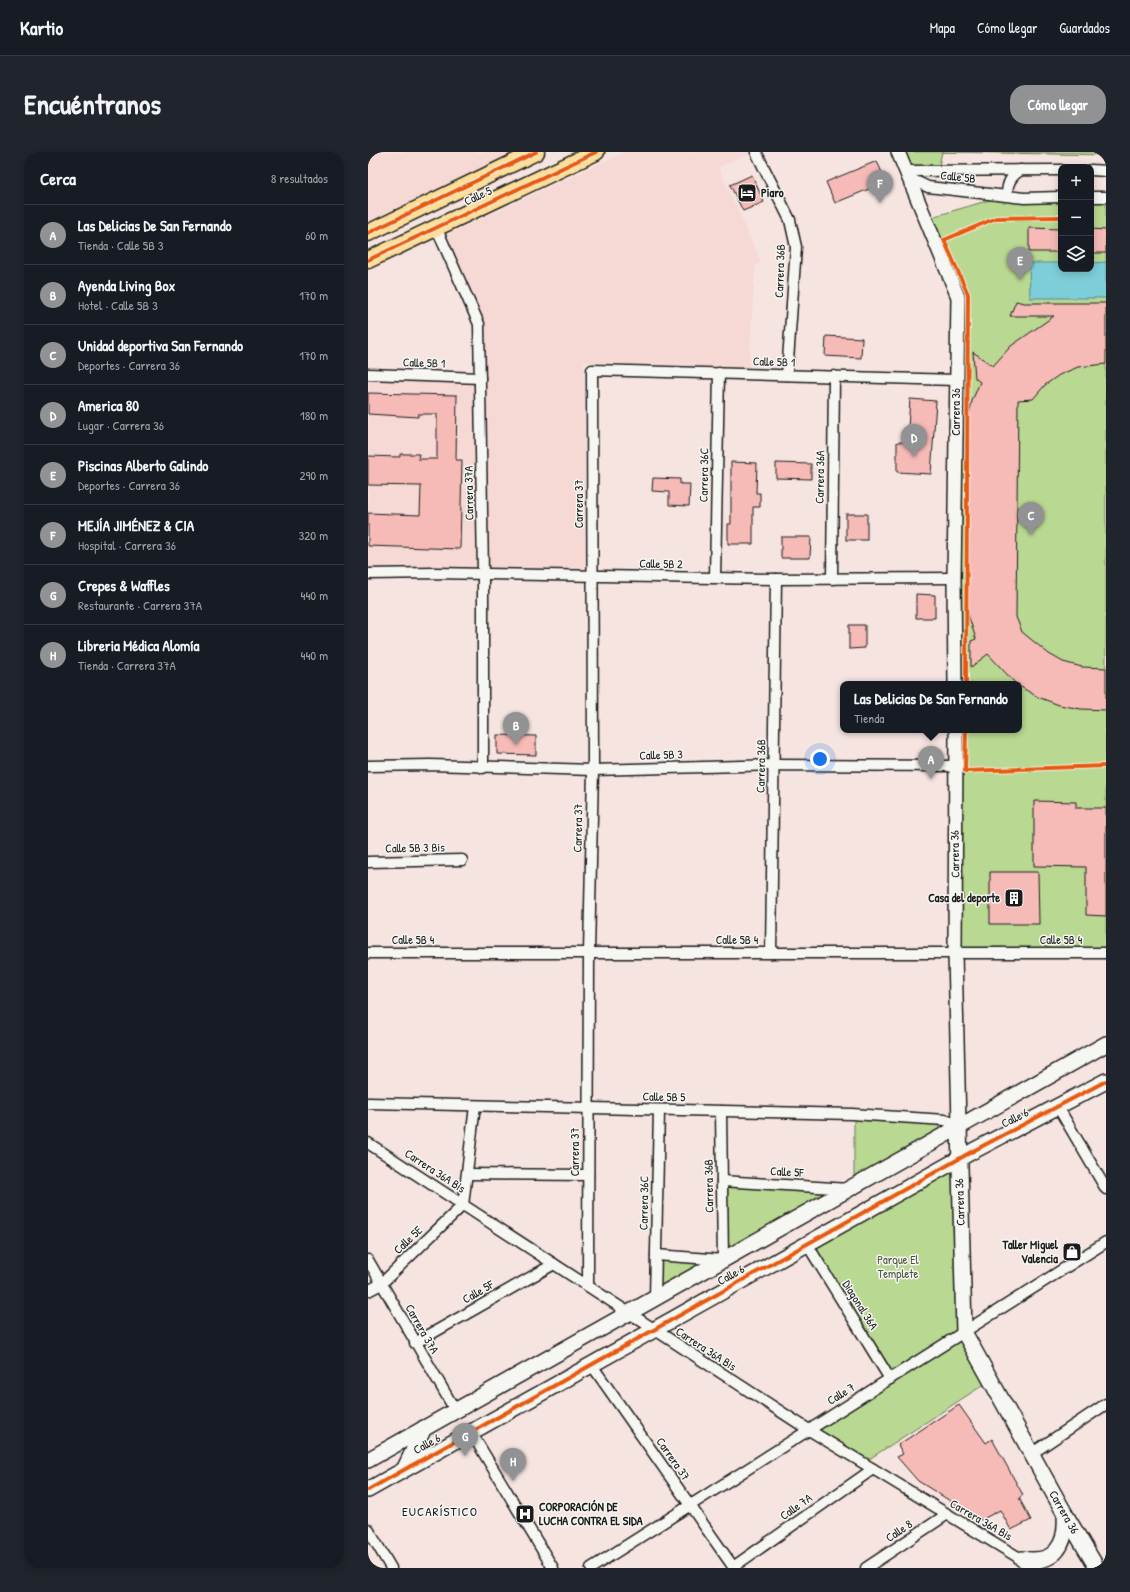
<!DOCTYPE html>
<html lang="es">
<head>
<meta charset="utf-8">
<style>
	body { margin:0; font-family:"Patrick Hand",sans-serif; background:#20242c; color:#f1f3f6 }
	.controls { position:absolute; right:12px; top:12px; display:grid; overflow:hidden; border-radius:8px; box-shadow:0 2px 10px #0003 }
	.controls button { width:36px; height:36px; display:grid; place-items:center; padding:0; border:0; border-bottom:1px solid #363941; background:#171b24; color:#f1f3f6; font:20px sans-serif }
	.you { position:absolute; left:452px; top:607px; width:14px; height:14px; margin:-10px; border:3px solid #fff; border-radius:50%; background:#1a73e8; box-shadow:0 0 0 6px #1a73e833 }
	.badge { display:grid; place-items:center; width:26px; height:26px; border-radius:50%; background:#919294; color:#fff; font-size:13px; font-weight:700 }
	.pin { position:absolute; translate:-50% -33px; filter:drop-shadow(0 1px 2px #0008) }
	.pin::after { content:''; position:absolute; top:21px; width:14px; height:12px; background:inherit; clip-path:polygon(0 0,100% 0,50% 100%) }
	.popup { position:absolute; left:472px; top:529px; width:182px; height:52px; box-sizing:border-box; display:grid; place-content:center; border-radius:8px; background:#171b24; filter:drop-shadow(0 1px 3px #0005); font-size:13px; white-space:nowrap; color:#9ea1a6 }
	.popup b { font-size:15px; color:#f1f3f6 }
	.popup::after { content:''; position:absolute; left:50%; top:100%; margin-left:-8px; border:8px solid transparent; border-top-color:#171b24 }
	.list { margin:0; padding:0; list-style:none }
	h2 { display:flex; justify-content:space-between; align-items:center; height:52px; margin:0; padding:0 16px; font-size:17px }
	h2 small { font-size:13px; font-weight:400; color:#9ea1a6 }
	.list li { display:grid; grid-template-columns:26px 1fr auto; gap:12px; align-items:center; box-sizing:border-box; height:60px; padding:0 16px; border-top:1px solid #363941 }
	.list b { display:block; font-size:15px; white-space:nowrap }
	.list p { margin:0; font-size:13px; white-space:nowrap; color:#9ea1a6 }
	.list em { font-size:13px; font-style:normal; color:#9ea1a6 }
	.icon { flex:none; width:22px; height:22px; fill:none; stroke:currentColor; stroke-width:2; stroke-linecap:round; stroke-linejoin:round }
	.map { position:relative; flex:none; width:738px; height:1416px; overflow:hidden; border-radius:16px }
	header { display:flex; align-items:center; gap:24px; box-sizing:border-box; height:56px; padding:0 20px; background:#171b24; border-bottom:1px solid #363941 }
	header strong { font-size:19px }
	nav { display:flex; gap:22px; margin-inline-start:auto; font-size:14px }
	.intro { display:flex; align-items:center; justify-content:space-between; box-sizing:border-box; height:96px; padding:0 24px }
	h1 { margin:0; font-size:28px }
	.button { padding:10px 18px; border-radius:16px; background:#919294; color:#fff; font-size:14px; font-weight:700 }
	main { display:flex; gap:24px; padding:0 24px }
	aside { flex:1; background:#171b24; border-radius:16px; box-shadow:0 2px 10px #0003 }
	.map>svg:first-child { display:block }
	.built { fill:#f6d8d4 }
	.green { fill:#b9d891; stroke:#6a7a56 }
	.water { fill:#7eced9; stroke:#57878d }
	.building { fill:#f7bbb7; stroke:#1c1c1c }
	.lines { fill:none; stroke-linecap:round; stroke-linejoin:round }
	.minor-casing { stroke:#1c1c1c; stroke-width:13 }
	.tertiary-casing { stroke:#1c1c1c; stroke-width:16 }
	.secondary-casing { stroke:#1c1c1c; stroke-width:18 }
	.primary-casing { stroke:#1c1c1c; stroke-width:19 }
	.minor { stroke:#f6f6f2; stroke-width:10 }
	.tertiary { stroke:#f6f6f2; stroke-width:13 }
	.secondary { stroke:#f6f6f2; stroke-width:15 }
	.primary { stroke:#fcde96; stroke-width:16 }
	.cycleway-casing { stroke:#f6f6f2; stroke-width:6 }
	.cycleway { stroke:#e8590c; stroke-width:4 }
	.labels { text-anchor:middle; stroke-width:3; stroke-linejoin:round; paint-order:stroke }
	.street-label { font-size:12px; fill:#1c1c1c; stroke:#f6f6f2 }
	.poi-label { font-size:12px; font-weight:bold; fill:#1c1c1c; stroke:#f6f6f2; text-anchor:start }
	.park-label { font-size:12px; fill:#4b543f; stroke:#f6f6f2 }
	.neighbourhood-label { font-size:13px; letter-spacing:1px; fill:#1c1c1c; stroke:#f6f6f2 }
</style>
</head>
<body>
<header>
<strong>Kartio</strong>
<nav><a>Mapa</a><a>Cómo llegar</a><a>Guardados</a></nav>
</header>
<div class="intro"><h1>Encuéntranos</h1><a class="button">Cómo llegar</a></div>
<main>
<aside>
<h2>Cerca<small>8 resultados</small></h2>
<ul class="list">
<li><span class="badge">A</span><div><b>Las Delicias De San Fernando</b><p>Tienda · Calle 5B 3</p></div><em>60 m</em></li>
<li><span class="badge">B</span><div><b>Ayenda Living Box</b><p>Hotel · Calle 5B 3</p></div><em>170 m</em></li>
<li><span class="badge">C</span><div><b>Unidad deportiva San Fernando</b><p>Deportes · Carrera 36</p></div><em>170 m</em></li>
<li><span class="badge">D</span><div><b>America 80</b><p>Lugar · Carrera 36</p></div><em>180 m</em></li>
<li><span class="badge">E</span><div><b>Piscinas Alberto Galindo</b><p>Deportes · Carrera 36</p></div><em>290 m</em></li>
<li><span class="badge">F</span><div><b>MEJÍA JIMÉNEZ &amp; CIA</b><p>Hospital · Carrera 36</p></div><em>320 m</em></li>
<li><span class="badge">G</span><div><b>Crepes &amp; Waffles</b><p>Restaurante · Carrera 37A</p></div><em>440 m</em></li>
<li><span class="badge">H</span><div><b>Libreria Médica Alomía</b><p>Tienda · Carrera 37A</p></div><em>440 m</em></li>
</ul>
</aside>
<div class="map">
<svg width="738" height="1416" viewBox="0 0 738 1416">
	<rect width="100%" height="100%" fill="#f6e4e0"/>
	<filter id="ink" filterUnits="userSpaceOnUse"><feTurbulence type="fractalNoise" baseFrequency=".025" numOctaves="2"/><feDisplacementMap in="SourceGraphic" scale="8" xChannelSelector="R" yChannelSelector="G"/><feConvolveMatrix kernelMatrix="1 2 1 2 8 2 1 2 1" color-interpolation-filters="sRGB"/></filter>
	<g filter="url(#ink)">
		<!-- built -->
		<g class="built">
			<path d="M0,0H168L0,81Z"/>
			<path d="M257,0H380L381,2L350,15L393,110L387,114L381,216L216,210L217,418L120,415L117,171L78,83Z"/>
			<path d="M0,222L112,226L115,422H0Z"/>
		</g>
		<!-- green -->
		<g class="green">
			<path d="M530,0H738V3L574,0L570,18L538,19Z"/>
			<path d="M639,43L693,45V117H723V45H738V801H587L588,578H651V532H587L590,145L557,67Z"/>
			<path d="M486,964L570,971L571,978L486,1025Z"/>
			<path d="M591,1007L596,1180L623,1228L495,1311L441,1278L522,1227L439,1092Z"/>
			<path d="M356,1031L456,1041L361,1095Z"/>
			<path d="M290,1105L337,1110L288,1137Z"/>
		</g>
		<!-- water -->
		<path class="water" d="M738,110V146H662L661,111H693V117H723V111Z"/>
		<!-- building -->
		<g class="building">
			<path d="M509,9L518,30L467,51L458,30Z"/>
			<path d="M384,23L396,50L375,59L362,33Z"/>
			<path d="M661,76L693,77V100H661Z"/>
			<path d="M723,77L738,78V101H723Z"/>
			<path d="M648,149L656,151H738V212L710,215L691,223L677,233L665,247L650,248L648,465L654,480L681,502L695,510L714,515L738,516V558L713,557L691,553L670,545L651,534V532H648L620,502L603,515V489L608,487L601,465L599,445L601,264L604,249L612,230L607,226L605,200L625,214L643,194L686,164H642Z"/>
			<path d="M458,184L494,186L493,206L457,204Z"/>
			<path d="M0,241L89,243L88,308H94L92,397L0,394V361L52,363L53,334L0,333V304L32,305V302H51L50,307H69V262H50V265L0,262Z"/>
			<path d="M542,247L568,249L563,322L529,320V290H539Z"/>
			<path d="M363,310L389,311L388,341H392V355H385V392H360V372H363Z"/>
			<path d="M408,311L443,312V327L408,326Z"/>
			<path d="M285,326L312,327V332H322L321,354L301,353V340L284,339Z"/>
			<rect x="478" y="362" width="21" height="26"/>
			<path d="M413,385H443L442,406H413Z"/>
			<path d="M548,442L567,443V466H548Z"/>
			<path d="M481,473H497V496L481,497Z"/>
			<path d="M129,583L168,584V603L129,602Z"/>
			<path d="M666,649L708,650V656H738V764L718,763V715L666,714Z"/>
			<path d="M622,720H670L671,772H622Z"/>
			<path d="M591,1253L618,1291L624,1287L655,1343L651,1346L663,1368L643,1378L632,1358L613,1368L550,1329L529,1305L535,1302L530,1293Z"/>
		</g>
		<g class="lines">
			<defs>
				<g id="minor">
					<path d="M388,0L422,68L428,95L419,223"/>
					<path d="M723,18L738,19"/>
					<path d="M538,19L693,18"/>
					<path d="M541,26L560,35L656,46L693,45"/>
					<path d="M639,43C639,31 643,24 653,18"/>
					<path d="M723,45H738"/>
					<path d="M68,75L111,172L115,422V616"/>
					<path d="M0,222L112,226"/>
					<path d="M0,422L67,421L408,427L586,426"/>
					<path d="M347,425L351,221"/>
					<path d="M464,427L466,224"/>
					<path d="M0,614L62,613L225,618L406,613L587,614"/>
					<path d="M0,710L94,708"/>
					<path d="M0,801H738"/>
					<path d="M403,801L408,427"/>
					<path d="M0,951L484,962L577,968L591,973"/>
					<path d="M690,955L738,1037"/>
					<path d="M0,991L441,1278L668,1416"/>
					<path d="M100,1022L220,1023"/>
					<path d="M354,1029L481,1037"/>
					<path d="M439,1092L522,1227"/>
					<path d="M288,1103L355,1108L353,959"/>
					<path d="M0,1108L87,1258"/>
					<path d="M220,1134L221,801L225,618L224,218L588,228"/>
					<path d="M0,1139L13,1132L95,1053L107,954"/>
					<path d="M287,1146L291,958"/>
					<path d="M47,1191L186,1112"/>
					<path d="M223,1212L366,1416"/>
					<path d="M103,1280L185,1416"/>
					<path d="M663,1302L738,1252"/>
					<path d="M0,1377L23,1416"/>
					<path d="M365,1415L505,1317"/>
					<path d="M223,1416L738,1090"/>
					<path d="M498,1416L578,1363"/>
				</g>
				<g id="tertiary">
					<path d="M530,0L590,145L586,426L587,532"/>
					<path d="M588,578L587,801L591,973"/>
				</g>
				<g id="secondary">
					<path d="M591,973L596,1180L697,1362L729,1416"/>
					<path d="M0,1308L738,892"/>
					<path d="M37,1316L56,1276"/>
					<path d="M0,1338L605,999L738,929"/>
					<path d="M654,1407C687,1413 699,1393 697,1363"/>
				</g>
				<g id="primary">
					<path d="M0,81L168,0"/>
					<path d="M0,108L228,0"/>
				</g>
			</defs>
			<!-- minor casing -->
			<use href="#minor" class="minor-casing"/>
			<!-- tertiary casing -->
			<use href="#tertiary" class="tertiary-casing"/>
			<!-- secondary casing -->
			<use href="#secondary" class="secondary-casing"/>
			<!-- primary casing -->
			<use href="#primary" class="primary-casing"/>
			<!-- minor -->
			<use href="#minor" class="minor"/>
			<!-- tertiary -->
			<use href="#tertiary" class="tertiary"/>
			<!-- secondary -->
			<use href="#secondary" class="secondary"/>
			<!-- primary -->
			<use href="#primary" class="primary"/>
			<defs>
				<g id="cycleway">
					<path d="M0,81L168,0"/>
					<path d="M0,108L228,0"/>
					<path d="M598,532L600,142L576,88L628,66L693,65"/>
					<path d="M598,578L597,619L738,614"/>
					<path d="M0,1338L605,999L738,929"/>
				</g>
			</defs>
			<!-- cycleway casing -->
			<use href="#cycleway" class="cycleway-casing"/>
			<!-- cycleway -->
			<use href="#cycleway" class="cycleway"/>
		</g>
	</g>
	<!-- icons -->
	<defs>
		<symbol id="hotel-square" viewBox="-11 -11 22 22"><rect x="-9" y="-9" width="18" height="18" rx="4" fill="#1c1c1c" stroke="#f6f6f2"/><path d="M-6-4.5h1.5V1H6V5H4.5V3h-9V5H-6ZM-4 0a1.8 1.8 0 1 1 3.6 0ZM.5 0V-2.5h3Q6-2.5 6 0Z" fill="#fff"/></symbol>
		<symbol id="building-square" viewBox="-11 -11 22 22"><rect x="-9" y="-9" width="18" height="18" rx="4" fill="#1c1c1c" stroke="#f6f6f2"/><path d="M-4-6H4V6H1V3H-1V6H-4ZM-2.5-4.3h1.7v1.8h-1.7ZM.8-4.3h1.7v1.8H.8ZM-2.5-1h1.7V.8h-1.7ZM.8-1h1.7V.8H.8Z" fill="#fff"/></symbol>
		<symbol id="shop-square" viewBox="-11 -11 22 22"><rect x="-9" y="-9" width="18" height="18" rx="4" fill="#1c1c1c" stroke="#f6f6f2"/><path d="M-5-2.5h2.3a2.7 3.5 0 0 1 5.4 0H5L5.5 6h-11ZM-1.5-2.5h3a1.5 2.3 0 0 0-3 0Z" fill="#fff"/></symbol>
		<symbol id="hospital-square" viewBox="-11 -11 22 22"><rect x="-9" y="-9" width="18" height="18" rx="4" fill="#1c1c1c" stroke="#f6f6f2"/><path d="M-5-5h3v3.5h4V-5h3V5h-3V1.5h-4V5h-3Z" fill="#fff"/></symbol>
	</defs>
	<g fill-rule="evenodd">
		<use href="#hotel-square" x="368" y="30" width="22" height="22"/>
		<use href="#building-square" x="635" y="735" width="22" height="22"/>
		<use href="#shop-square" x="693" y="1089" width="22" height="22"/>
		<use href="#hospital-square" x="146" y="1351" width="22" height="22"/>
	</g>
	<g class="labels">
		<!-- street labels -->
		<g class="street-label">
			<text transform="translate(590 25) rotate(6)" y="4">Calle 5B</text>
			<text transform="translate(110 44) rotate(-25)" y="4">Calle 5</text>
			<text transform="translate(412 119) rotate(-88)" y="4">Carrera 36B</text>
			<text transform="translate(406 210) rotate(2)" y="4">Calle 5B 1</text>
			<text transform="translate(56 211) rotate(2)" y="4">Calle 5B 1</text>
			<text transform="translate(588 260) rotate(-90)" y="4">Carrera 36</text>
			<text transform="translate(336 323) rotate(-89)" y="4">Carrera 36C</text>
			<text transform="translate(452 325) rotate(-89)" y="4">Carrera 36A</text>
			<text transform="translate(101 341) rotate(-91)" y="4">Carrera 37A</text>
			<text transform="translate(211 352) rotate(-90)" y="4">Carrera 37</text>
			<text transform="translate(293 412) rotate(1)" y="4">Calle 5B 2</text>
			<text transform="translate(293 603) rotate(-2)" y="4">Calle 5B 3</text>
			<text transform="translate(393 614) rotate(-89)" y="4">Carrera 36B</text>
			<text transform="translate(210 676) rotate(-89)" y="4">Carrera 37</text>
			<text transform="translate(47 696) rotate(-1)" y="4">Calle 5B 3 Bis</text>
			<text transform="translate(587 702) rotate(-91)" y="4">Carrera 36</text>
			<text x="45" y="792">Calle 5B 4</text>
			<text x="369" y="792">Calle 5B 4</text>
			<text x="693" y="792">Calle 5B 4</text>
			<text transform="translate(296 945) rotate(1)" y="4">Calle 5B 5</text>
			<text transform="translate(647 966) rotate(-27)" y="4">Calle 6</text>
			<text transform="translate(207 1000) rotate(-90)" y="4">Carrera 37</text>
			<text transform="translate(67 1019) rotate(33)" y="4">Carrera 36A Bis</text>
			<text transform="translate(419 1020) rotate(3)" y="4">Calle 5F</text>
			<text transform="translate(341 1034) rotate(-91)" y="4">Carrera 36B</text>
			<text transform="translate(592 1050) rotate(-92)" y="4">Carrera 36</text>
			<text transform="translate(276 1051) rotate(-89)" y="4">Carrera 36C</text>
			<text transform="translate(40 1088) rotate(-44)" y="4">Calle 5E</text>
			<text transform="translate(363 1123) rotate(-29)" y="4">Calle 6</text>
			<text transform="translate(110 1140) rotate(-30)" y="4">Calle 5F</text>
			<text transform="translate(492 1153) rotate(58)" y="4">Diagonal 36A</text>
			<text transform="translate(54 1177) rotate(60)" y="4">Carrera 37A</text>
			<text transform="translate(338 1197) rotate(33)" y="4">Carrera 36A Bis</text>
			<text transform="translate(473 1242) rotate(-32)" y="4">Calle 7</text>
			<text transform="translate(59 1292) rotate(-29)" y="4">Calle 6</text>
			<text transform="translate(305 1307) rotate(55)" y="4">Carrera 37</text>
			<text transform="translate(428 1355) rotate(-35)" y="4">Calle 7A</text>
			<text transform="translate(696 1360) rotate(60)" y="4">Carrera 36</text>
			<text transform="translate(613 1368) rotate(30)" y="4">Carrera 36A Bis</text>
			<text transform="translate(531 1379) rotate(-34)" y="4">Calle 8</text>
		</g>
		<!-- poi labels -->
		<g class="poi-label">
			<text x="393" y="45">Piaro</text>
			<text x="632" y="750" text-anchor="end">Casa del deporte</text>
			<text x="690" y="1097" text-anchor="end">Taller Miguel<tspan x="690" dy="14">Valencia</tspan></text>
			<text x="171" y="1359">CORPORACIÓN DE<tspan x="171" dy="14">LUCHA CONTRA EL SIDA</tspan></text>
		</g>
		<!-- park labels -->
		<g class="park-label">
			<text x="530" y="1112">Parque El<tspan x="530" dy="14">Templete</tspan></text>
		</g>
		<!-- neighbourhood labels -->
		<g class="neighbourhood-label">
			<text x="72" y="1364">EUCARÍSTICO</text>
		</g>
	</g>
</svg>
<div class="controls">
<button>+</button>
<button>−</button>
<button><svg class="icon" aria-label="layers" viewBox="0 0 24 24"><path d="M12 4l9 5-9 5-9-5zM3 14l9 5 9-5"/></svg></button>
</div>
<div class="you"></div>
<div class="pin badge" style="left:563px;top:627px">A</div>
<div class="popup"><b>Las Delicias De San Fernando</b>Tienda</div>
<div class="pin badge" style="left:148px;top:593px">B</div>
<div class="pin badge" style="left:663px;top:383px">C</div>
<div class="pin badge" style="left:546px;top:305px">D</div>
<div class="pin badge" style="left:652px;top:128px">E</div>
<div class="pin badge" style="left:512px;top:51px">F</div>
<div class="pin badge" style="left:97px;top:1304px">G</div>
<div class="pin badge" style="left:145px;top:1329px">H</div>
</div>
</main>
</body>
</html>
